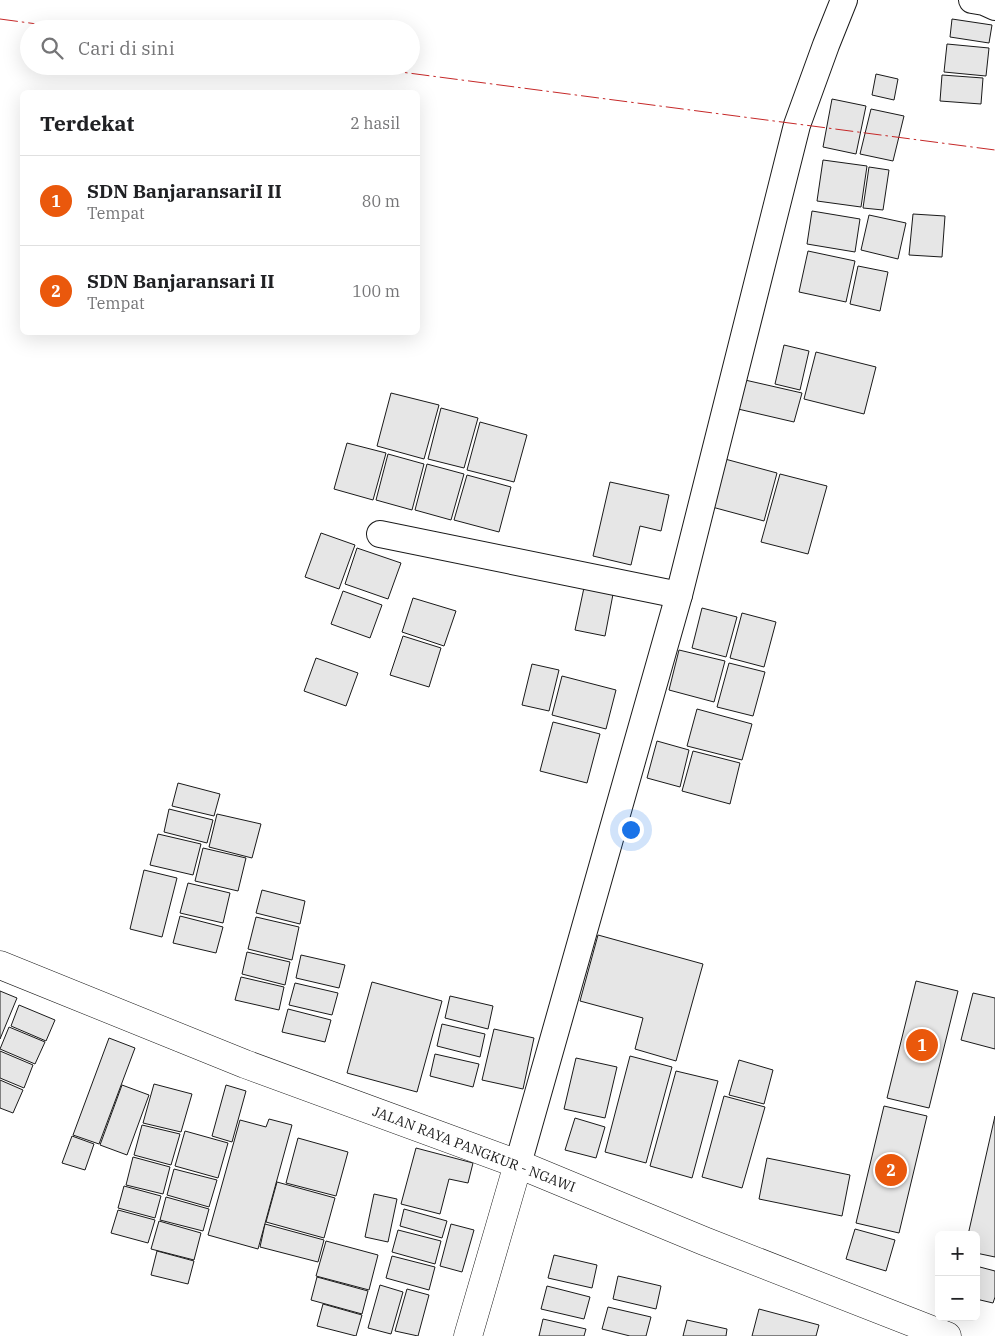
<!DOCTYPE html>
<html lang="id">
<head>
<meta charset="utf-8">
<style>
	body { margin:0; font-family:"IBM Plex Serif",serif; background:#f6f6f6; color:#202124 }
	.controls { position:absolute; right:15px; bottom:15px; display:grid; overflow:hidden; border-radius:8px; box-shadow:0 5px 20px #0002 }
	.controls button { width:45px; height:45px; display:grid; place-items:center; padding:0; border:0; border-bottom:1px solid #e0e0e0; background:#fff; color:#202124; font:25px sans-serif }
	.you { position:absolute; left:630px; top:829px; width:18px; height:18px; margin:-12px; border:4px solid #fff; border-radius:50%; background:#1a73e8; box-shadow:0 0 0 8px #1a73e833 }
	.badge { display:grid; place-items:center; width:32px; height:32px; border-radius:50%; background:#ea580c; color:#fff; font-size:16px; font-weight:700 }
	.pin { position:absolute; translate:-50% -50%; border:2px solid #fff; box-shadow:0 1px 5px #0006 }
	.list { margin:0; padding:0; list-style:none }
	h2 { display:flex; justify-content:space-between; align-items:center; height:65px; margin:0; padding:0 20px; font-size:21px }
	h2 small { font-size:16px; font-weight:400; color:#757577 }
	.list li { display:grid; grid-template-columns:32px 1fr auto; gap:15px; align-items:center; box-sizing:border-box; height:90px; padding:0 20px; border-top:1px solid #e0e0e0 }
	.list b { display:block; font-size:19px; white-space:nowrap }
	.list p { margin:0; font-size:16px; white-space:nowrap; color:#757577 }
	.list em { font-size:16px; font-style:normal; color:#757577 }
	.icon { flex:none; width:28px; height:28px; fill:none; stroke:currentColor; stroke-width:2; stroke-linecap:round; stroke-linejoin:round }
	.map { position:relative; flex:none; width:995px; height:1336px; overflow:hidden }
	.search { position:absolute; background:#fff; box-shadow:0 5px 20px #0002; left:20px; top:20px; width:400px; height:55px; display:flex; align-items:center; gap:12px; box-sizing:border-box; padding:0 18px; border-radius:28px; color:#757577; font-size:19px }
	.panel { position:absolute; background:#fff; box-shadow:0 5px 20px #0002; left:20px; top:90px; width:400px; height:245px; border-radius:8px }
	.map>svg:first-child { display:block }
	.building { fill:#e6e6e6; stroke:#1a1a1a }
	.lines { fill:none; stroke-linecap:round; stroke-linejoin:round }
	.street-casing { stroke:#1a1a1a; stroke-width:28 }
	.secondary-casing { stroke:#1a1a1a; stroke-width:29 }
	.street { stroke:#fff; stroke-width:26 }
	.secondary { stroke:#fff; stroke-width:28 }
	.power { stroke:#c62828; stroke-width:1; stroke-dasharray:18 4 2.5 4; stroke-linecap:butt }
	.labels { text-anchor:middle; stroke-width:4; stroke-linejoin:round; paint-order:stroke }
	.street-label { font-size:14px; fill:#1a1a1a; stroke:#fff }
</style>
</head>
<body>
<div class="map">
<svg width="995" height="1336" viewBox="0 0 995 1336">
	<rect width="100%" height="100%" fill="#fff"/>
	<!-- building -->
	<g class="building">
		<path d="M952,19L992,25L989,43L950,37Z"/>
		<path d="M947,44L989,48L986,76L944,72Z"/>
		<path d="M876,74L898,79L894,100L872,95Z"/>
		<path d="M942,75L983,78L981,104L940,101Z"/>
		<path d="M832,99L866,106L856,154L823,147Z"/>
		<path d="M871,109L904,116L893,161L860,154Z"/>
		<path d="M823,160L867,166L861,207L817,201Z"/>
		<path d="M869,167L889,170L883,210L863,208Z"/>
		<path d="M812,211L860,219L855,252L807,244Z"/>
		<path d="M913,214L945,216L942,257L909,255Z"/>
		<path d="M869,215L906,223L898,259L861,250Z"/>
		<path d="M808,251L855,261L846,302L799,292Z"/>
		<path d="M858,266L888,272L880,311L850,304Z"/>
		<path d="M784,345L809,351L800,390L775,384Z"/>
		<path d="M816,352L876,367L864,414L804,399Z"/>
		<path d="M745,380L802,393L794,422L738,409Z"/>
		<path d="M391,393L439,405L424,459L377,446Z"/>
		<path d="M441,408L478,418L464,468L428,459Z"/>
		<path d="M480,422L527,435L514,482L467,470Z"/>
		<path d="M347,443L386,453L373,500L334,489Z"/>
		<path d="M388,454L424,464L412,510L376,500Z"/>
		<path d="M725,459L777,473L764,521L712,507Z"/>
		<path d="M427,464L464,474L451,520L415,510Z"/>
		<path d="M780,474L827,486L808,554L761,542Z"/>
		<path d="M467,475L511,487L499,532L454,520Z"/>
		<path d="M610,482L669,495L661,531L640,526L631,565L593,556Z"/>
		<path d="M321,533L355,545L339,589L305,577Z"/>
		<path d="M357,548L401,563L388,599L345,584Z"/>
		<path d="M585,583L614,589L605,636L575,630Z"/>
		<path d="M343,591L382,605L370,638L331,624Z"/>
		<path d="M413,598L456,611L444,646L402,632Z"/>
		<path d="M702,608L737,617L726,657L692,648Z"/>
		<path d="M742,613L776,622L764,667L730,658Z"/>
		<path d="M403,636L441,648L429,687L390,675Z"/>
		<path d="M679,650L725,661L714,702L669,690Z"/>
		<path d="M316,658L358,673L346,706L304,691Z"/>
		<path d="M729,663L765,672L753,716L717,707Z"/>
		<path d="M532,664L559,670L549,711L522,705Z"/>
		<path d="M562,676L616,690L606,729L552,715Z"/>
		<path d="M697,709L752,724L742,760L687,746Z"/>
		<path d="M553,722L600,734L587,783L540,771Z"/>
		<path d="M657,741L689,750L680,787L647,778Z"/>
		<path d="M693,751L740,763L730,804L682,791Z"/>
		<path d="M178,783L220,794L214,816L172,806Z"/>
		<path d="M169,809L213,820L207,843L164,832Z"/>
		<path d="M217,814L261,824L252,858L209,847Z"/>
		<path d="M158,834L201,844L193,875L150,865Z"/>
		<path d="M203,848L246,858L238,891L195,881Z"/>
		<path d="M144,870L177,878L162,937L130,929Z"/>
		<path d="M188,883L230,893L223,923L180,913Z"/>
		<path d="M262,890L305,901L300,924L256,913Z"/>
		<path d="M180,916L223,927L216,953L173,943Z"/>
		<path d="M256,917L299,927L292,960L248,949Z"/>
		<path d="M598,935L703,964L676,1061L635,1049L643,1018L580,1001Z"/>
		<path d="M247,952L290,962L285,985L242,974Z"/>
		<path d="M301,955L345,965L339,988L296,978Z"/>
		<path d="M241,977L284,987L279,1010L235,1000Z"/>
		<path d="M916,981L958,991L929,1108L887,1098Z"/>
		<path d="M372,982L442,1001L417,1092L347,1073Z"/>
		<path d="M295,983L338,993L332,1015L289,1005Z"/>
		<path d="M0,991L17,998L0,1039Z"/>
		<path d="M973,993L995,998V1049L961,1040Z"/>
		<path d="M450,996L493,1006L488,1029L445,1018Z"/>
		<path d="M19,1005L55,1020L46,1041L11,1026Z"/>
		<path d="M288,1009L331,1020L325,1042L282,1032Z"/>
		<path d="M442,1024L485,1034L480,1057L437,1046Z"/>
		<path d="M9,1027L45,1042L35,1064L0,1049Z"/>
		<path d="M494,1029L534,1038L523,1089L482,1080Z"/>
		<path d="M109,1038L135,1048L99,1144L73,1135Z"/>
		<path d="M0,1051L33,1065L24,1088L0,1078Z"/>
		<path d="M435,1054L479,1064L473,1087L430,1076Z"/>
		<path d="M630,1056L672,1067L646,1163L605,1152Z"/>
		<path d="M576,1058L617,1067L605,1118L564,1109Z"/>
		<path d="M739,1060L773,1070L764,1104L729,1095Z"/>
		<path d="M676,1071L718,1081L692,1178L650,1166Z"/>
		<path d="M0,1080L23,1090L13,1113L0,1108Z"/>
		<path d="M154,1084L192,1094L181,1132L143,1123Z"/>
		<path d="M122,1085L149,1095L127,1155L100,1145Z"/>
		<path d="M226,1085L246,1091L232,1142L212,1136Z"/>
		<path d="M724,1096L765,1107L742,1188L702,1177Z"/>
		<path d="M884,1106L927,1116L899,1233L856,1223Z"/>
		<path d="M995,1116V1257L976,1253V1235H968Z"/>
		<path d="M575,1118L605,1127L596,1158L565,1150Z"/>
		<path d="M269,1119L292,1125L258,1249L208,1235L240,1120L266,1127Z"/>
		<path d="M142,1125L180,1134L171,1165L134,1155Z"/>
		<path d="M185,1131L228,1143L218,1178L175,1166Z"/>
		<path d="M72,1136L94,1144L85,1170L62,1163Z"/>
		<path d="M298,1138L348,1152L336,1196L286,1183Z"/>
		<path d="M416,1148L473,1163L468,1183L449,1179L440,1214L401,1204Z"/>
		<path d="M133,1157L170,1167L163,1194L126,1185Z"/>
		<path d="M767,1158L850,1175L842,1216L759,1199Z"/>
		<path d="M174,1169L217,1180L209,1207L167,1195Z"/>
		<path d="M277,1182L335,1198L324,1238L266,1222Z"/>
		<path d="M124,1186L161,1196L155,1218L118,1208Z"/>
		<path d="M374,1194L397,1199L388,1242L365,1237Z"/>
		<path d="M166,1197L209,1209L203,1231L160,1220Z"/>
		<path d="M404,1209L447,1221L442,1238L400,1226Z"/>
		<path d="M118,1210L155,1220L148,1243L111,1233Z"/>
		<path d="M159,1221L201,1233L194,1260L151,1249Z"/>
		<path d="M265,1224L324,1240L318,1262L260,1247Z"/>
		<path d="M451,1224L474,1230L462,1272L440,1266Z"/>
		<path d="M855,1229L895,1240L886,1271L846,1259Z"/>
		<path d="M398,1230L441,1241L435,1264L392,1252Z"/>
		<path d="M326,1241L378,1255L369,1290L316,1276Z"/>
		<path d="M157,1251L194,1261L188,1284L151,1275Z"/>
		<path d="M554,1255L597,1265L592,1288L548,1278Z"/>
		<path d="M392,1256L435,1267L429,1290L386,1278Z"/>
		<path d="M976,1266L995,1271V1297L993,1303L976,1299Z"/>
		<path d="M618,1276L661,1286L656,1309L613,1299Z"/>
		<path d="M317,1277L368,1291L362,1314L311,1300Z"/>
		<path d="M380,1285L403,1292L391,1334L368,1328Z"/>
		<path d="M547,1286L590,1297L584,1319L541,1309Z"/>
		<path d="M407,1289L429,1295L418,1336L395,1331Z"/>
		<path d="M323,1304L362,1315L356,1336L317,1326Z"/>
		<path d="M608,1307L651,1317L646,1336H630L602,1329Z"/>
		<path d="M759,1309L819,1325L816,1336H752Z"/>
		<path d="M543,1319L586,1329L584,1336H539Z"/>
		<path d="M687,1320L727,1329L726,1336H683Z"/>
	</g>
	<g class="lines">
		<defs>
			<g id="street">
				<path d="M972,0L984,2L995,7"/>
				<path d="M380,534L679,595"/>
				<path d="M518,1164L679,595L797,125L826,45L844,0"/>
			</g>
			<g id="secondary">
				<path d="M0,965L245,1064L518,1164L704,1241L947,1336"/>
				<path d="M468,1336L518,1164"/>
			</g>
		</defs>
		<!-- street casing -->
		<use href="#street" class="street-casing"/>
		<!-- secondary casing -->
		<use href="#secondary" class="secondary-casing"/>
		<!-- street -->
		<use href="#street" class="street"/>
		<!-- secondary -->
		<use href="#secondary" class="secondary"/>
		<!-- power -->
		<g class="power">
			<path d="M0,19L74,29"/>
			<path d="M355,66L995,150"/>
		</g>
	</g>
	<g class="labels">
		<!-- street labels -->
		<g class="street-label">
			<text transform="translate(474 1149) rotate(21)" y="5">JALAN RAYA PANGKUR - NGAWI</text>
		</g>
	</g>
</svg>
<div class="controls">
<button>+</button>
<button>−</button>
</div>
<div class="you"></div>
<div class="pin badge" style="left:922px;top:1045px">1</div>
<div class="pin badge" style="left:891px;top:1170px">2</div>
<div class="search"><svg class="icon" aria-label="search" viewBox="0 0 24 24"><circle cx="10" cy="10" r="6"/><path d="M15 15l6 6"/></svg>Cari di sini</div>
<section class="panel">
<h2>Terdekat<small>2 hasil</small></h2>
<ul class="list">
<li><span class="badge">1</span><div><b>SDN BanjaransariI II</b><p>Tempat</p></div><em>80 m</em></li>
<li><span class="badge">2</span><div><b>SDN Banjaransari II</b><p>Tempat</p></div><em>100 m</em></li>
</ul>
</section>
</div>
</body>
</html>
